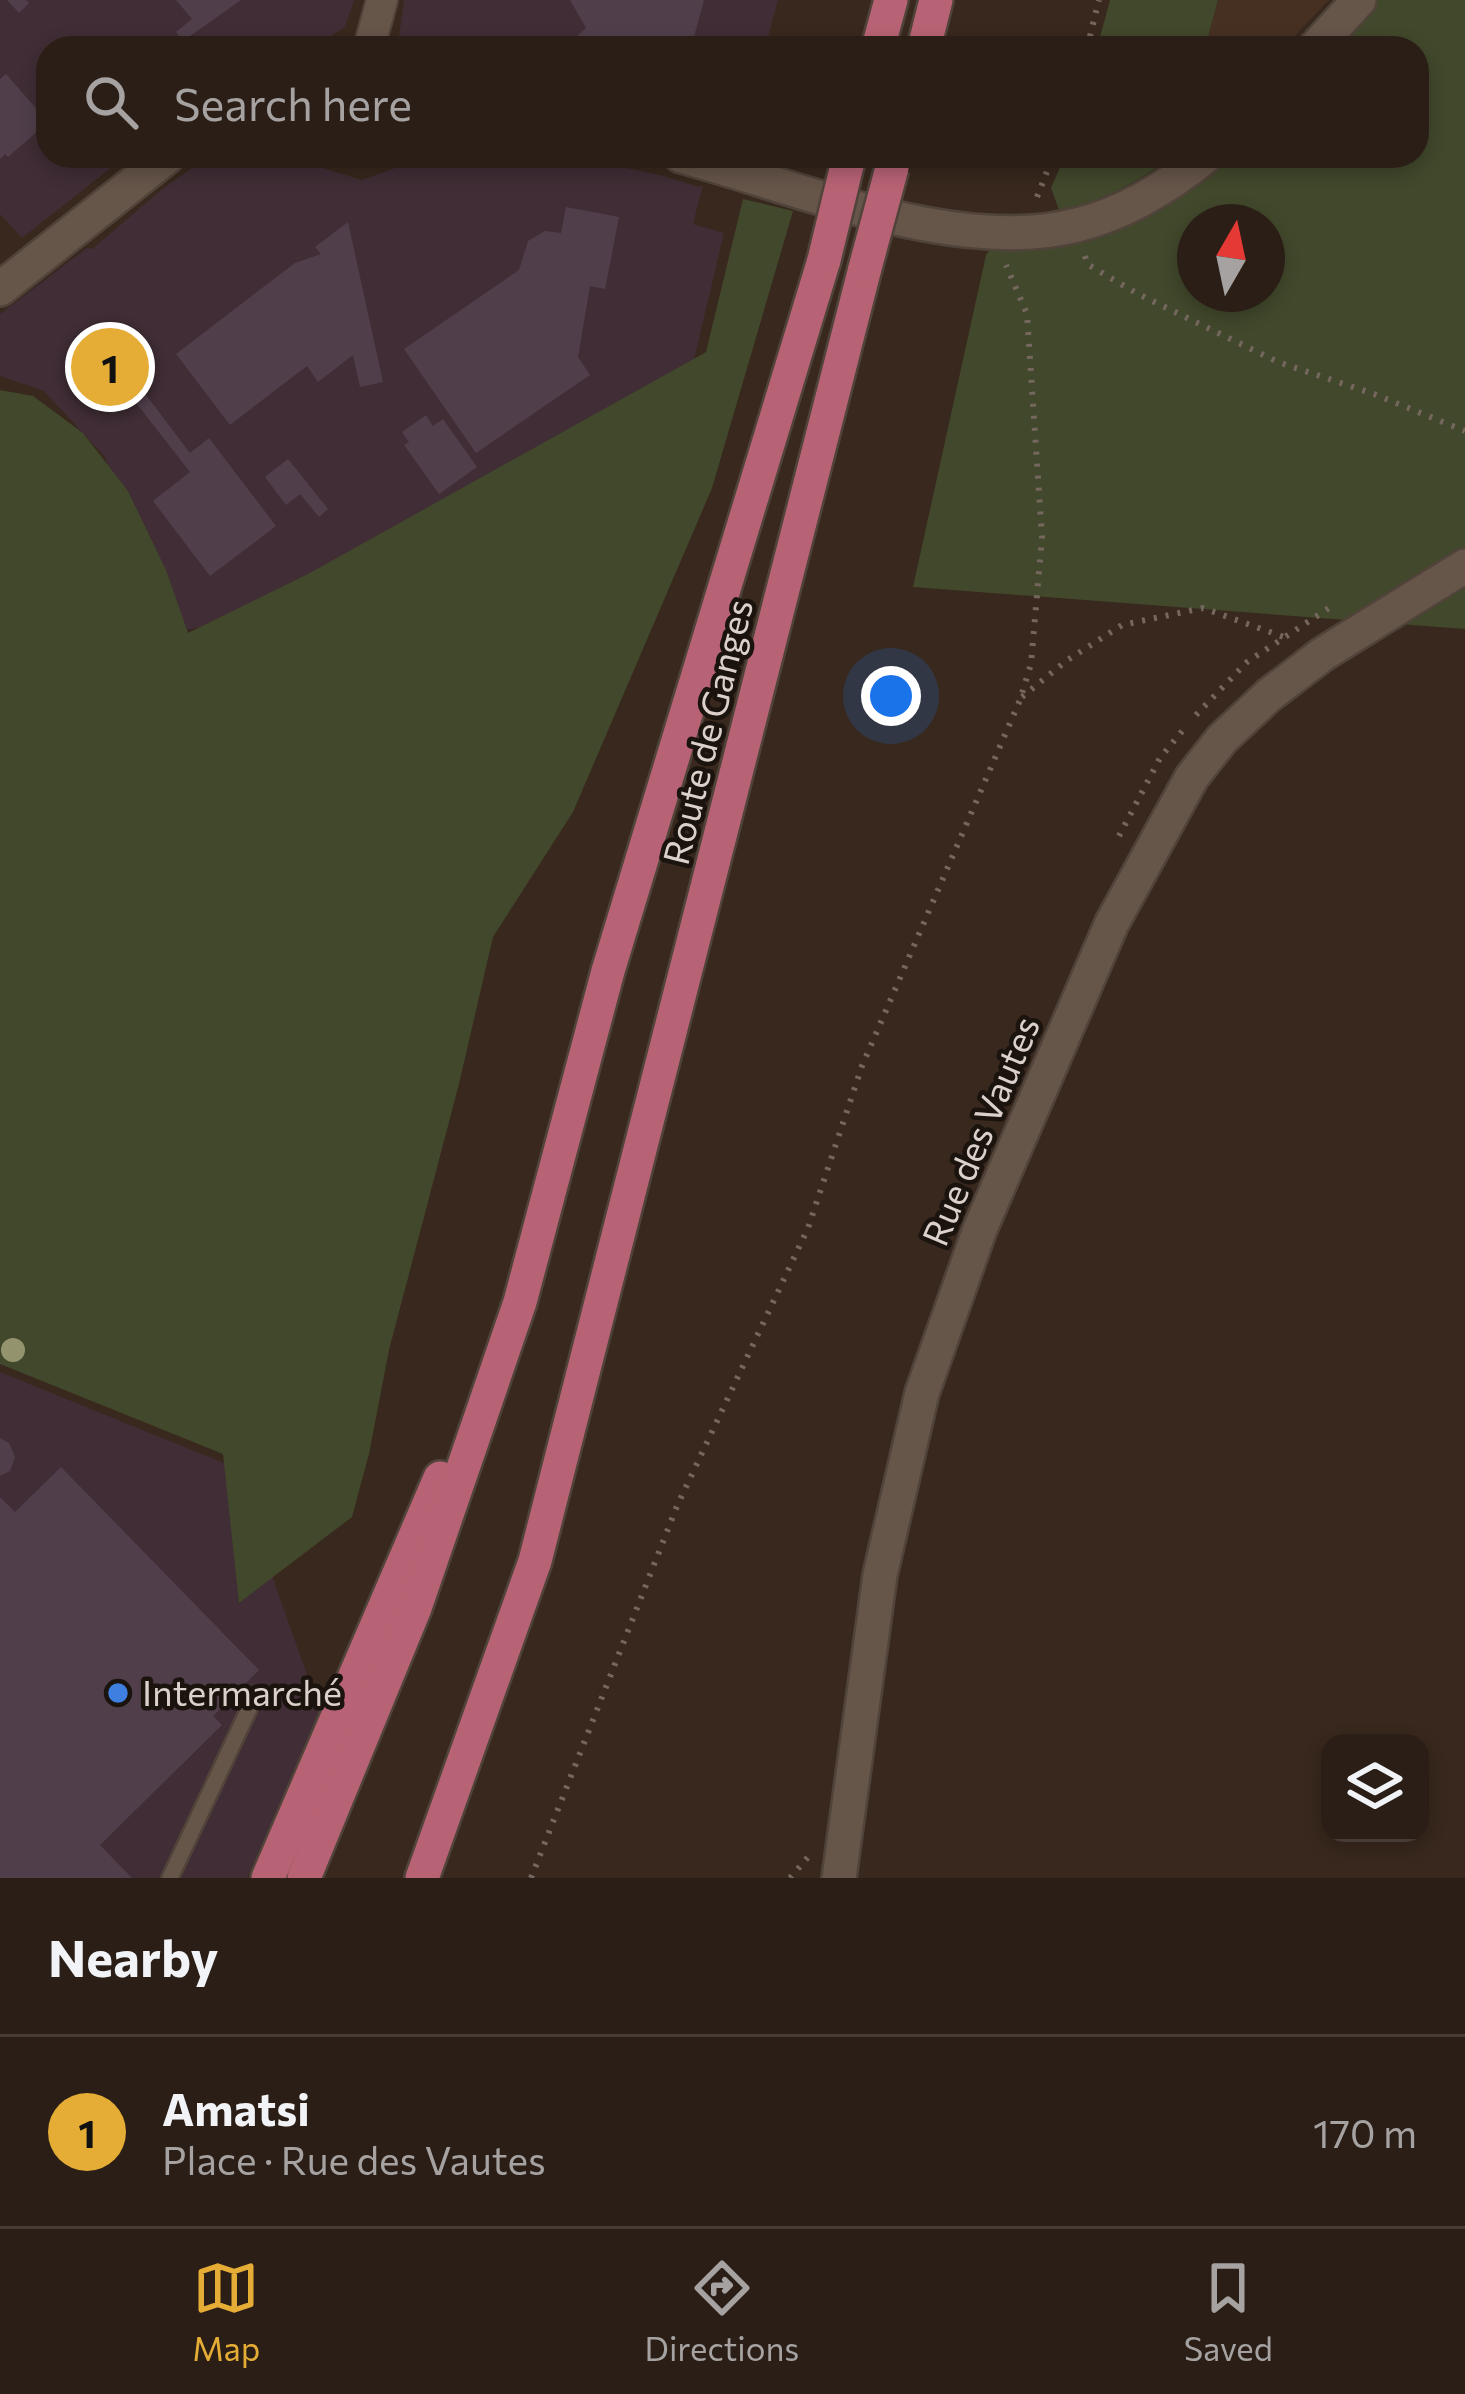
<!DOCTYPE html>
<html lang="en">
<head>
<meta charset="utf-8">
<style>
	body { margin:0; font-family:Commissioner,sans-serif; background:#32271f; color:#f1f3f6 }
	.controls { position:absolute; right:36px; bottom:36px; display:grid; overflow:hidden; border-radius:24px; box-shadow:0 6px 18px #0003 }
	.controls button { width:108px; height:108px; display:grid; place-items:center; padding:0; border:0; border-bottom:3px solid #463c35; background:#2a1e16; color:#f1f3f6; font:60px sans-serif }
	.compass { position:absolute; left:1177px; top:204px; width:108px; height:108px; border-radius:50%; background:#2a1e16; box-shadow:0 6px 18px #0003; rotate:9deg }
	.you { position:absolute; left:891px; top:696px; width:42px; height:42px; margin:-30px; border:9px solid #fff; border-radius:50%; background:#1a73e8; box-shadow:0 0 0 18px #1a73e833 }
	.badge { display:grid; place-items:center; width:78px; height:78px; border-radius:50%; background:#e5ad35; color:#111; font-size:39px; font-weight:700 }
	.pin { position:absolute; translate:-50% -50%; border:6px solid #fff; box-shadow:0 3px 12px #0006 }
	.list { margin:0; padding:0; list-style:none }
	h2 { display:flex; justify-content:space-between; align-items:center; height:156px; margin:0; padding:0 48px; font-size:51px }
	h2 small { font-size:39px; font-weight:400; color:#a5a2a1 }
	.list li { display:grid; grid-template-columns:78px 1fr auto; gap:36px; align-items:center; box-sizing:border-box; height:192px; padding:0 48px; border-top:3px solid #463c35 }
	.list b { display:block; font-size:45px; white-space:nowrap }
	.list p { margin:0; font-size:39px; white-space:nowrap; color:#a5a2a1 }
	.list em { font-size:39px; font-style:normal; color:#a5a2a1 }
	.icon { flex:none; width:66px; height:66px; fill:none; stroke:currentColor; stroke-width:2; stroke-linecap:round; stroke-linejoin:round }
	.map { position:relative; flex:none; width:1465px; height:1878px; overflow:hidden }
	.search { position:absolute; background:#2a1e16; box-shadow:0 6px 18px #0003; left:36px; right:36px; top:36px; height:132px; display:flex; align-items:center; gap:30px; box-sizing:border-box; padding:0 42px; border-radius:36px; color:#a5a2a1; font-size:45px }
	.sheet { height:348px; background:#2a1e16 }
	nav { display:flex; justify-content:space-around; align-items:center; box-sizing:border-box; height:168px; border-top:3px solid #463c35; background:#2a1e16; font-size:33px; color:#a5a2a1 }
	nav a { display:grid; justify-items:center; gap:6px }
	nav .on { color:#e5ad35 }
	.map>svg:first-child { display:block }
	.commercial { fill:#402d35 }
	.built { fill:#463022 }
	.green { fill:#41482b; fill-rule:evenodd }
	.building { fill:#503f4b }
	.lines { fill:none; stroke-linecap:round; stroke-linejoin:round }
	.service-casing { stroke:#50433a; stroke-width:20 }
	.minor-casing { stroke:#50433a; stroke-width:34 }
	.tertiary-casing { stroke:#50433a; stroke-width:38 }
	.primary-casing { stroke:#50433a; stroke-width:38 }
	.path { stroke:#75675e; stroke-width:6; stroke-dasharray:3 9; stroke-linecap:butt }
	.service { stroke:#665549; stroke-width:15 }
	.minor { stroke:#665549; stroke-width:30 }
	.tertiary { stroke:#665549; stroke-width:33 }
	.primary { stroke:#b86375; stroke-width:33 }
	.primary-bridge-casing { stroke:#50433a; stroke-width:38; stroke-linecap:butt }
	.primary-bridge { stroke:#b86375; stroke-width:33 }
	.tree { fill:#93946e }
	.shop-dot { fill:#3f7fe0; stroke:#1a130e; stroke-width:4.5 }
	.labels { text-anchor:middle; stroke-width:9; stroke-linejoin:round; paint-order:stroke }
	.street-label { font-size:36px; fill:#dbd1ca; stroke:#1a130e }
	.poi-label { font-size:36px; fill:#dbd1ca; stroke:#1a130e; text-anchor:start }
</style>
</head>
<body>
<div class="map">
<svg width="1465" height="1878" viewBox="0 0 1465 1878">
	<rect width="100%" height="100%" fill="#38281d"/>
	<!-- commercial -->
	<g class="commercial">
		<path d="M0,0H354L345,27L314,47L48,48V156H126L22,238L0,214Z"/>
		<path d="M404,0H778L765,48H407L399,37Z"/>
		<path d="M209,156H308L326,169L362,180L395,168L411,156H570L664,176L699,187L703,185L693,224L724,233L694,360L233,623L177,631L104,456L44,391L0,376V314L87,248L92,249L161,190Z"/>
		<path d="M0,1372L234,1467L320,1712L247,1878H0Z"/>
	</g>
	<!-- built -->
	<path class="built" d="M1218,0H1329L1283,48H1205Z"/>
	<!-- green -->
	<g class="green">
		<path d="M1110,0H1218L1205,48H1097Z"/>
		<path d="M1359,0H1465V629L913,587L986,255L1002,233L1076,226L1206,156H1417V48H1315ZM1195,222H1267V294H1195Z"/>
		<path d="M1065,156H1174C1137,182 1104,201 1059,210L1051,188Z"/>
		<path d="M743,199L793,211L712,488L573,812L493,937L459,1084L389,1350L369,1454L352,1517L239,1603L223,1454L0,1364V390L33,396L83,433L128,491L166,570L188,633L308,574L706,352Z"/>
	</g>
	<!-- building -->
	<g class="building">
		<path d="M7,0H26L29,3L19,13Z"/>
		<path d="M176,0H241L183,41L176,32L192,19Z"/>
		<path d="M570,0H704L691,48H666L667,43L646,37L643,48H612L592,43L581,48L576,37L586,28Z"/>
		<path d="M6,74L48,122L8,157L5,154L0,159V79Z"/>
		<path d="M566,207L619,217L605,289L590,286L578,357L590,375L476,453L404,349L519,270L528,241L545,231L561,233Z"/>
		<path d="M348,222L383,382L360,387L353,355L318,382L307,366L230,425L176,354L295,263L321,254L315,247Z"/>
		<path d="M115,329L155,382L143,391L190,453L209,438L276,526L210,576L153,501L190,472L133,399L113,414L66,351L93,346L96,349L105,342L102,336Z"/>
		<path d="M426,415L433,426L443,419L477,467L439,494L404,445L409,442L402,432Z"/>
		<path d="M288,459L328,509L319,517L300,494L286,505L265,477Z"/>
		<path d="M0,1438L9,1443L15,1457L10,1471L0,1476Z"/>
		<path d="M61,1467L259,1670L213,1716L222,1725L100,1845L132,1878H0V1497L15,1512Z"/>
	</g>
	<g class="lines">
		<defs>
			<path id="service" d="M170,1878L256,1694"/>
			<path id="minor" d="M369,48L382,0"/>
			<g id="tertiary">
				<path d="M1315,48L1359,0"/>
				<path d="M681,156C798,187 957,256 1077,225C1126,213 1168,187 1206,156"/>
				<path d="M0,289L168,156"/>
				<path d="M839,1878L880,1575L922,1393L980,1229L1112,923L1192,777L1222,739L1269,695L1323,654L1465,566"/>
			</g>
			<g id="primary">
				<path d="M878,48L891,0"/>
				<path d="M924,48L936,0"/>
				<path d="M268,1878L440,1478"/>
				<path d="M304,1878L415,1608L520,1302L608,971L824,260"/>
				<path d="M422,1878L535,1561L865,268"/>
			</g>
		</defs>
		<!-- service casing -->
		<use href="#service" class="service-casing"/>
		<!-- minor casing -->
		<use href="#minor" class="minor-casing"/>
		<!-- tertiary casing -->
		<use href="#tertiary" class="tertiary-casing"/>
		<!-- primary casing -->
		<use href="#primary" class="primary-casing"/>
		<!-- path -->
		<g class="path">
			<path d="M1087,48L1099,0"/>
			<path d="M1037,197L1053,156"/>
			<path d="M1085,256L1087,264L1138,294L1278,362L1374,394L1465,431"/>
			<path d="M1022,697L1066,661L1122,625L1203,608L1284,637"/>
			<path d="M1196,715L1247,662L1329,608"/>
			<path d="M1119,836L1160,758L1183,730"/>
			<path d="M531,1878L677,1506L808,1228L862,1066L1020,700L1031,664L1042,537L1027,314L1006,265"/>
			<path d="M790,1878L808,1857"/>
		</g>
		<!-- service -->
		<use href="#service" class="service"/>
		<!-- minor -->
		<use href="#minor" class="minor"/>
		<!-- tertiary -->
		<use href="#tertiary" class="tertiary"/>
		<!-- primary -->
		<use href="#primary" class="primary"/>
		<defs>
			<g id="primary-bridge">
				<path d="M824,260L849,157"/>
				<path d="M865,268L892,168"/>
			</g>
		</defs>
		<!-- primary-bridge casing -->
		<use href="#primary-bridge" class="primary-bridge-casing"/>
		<!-- primary-bridge -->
		<use href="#primary-bridge" class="primary-bridge"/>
	</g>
	<!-- trees -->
	<circle class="tree" cx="13" cy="1350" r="12"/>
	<!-- markers -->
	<circle class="shop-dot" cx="118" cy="1693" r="12"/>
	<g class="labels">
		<!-- street labels -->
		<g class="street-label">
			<text transform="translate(708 732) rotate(-76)" y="13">Route de Ganges</text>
			<text transform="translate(981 1131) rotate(-67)" y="13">Rue des Vautes</text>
		</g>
		<!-- poi labels -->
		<g class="poi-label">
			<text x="142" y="1706">Intermarché</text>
		</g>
	</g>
</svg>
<div class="controls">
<button><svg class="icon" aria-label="layers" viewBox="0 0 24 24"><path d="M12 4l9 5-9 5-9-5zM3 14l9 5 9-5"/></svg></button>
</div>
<svg class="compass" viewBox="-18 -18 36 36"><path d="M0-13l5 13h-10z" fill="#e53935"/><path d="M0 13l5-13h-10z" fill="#a5a2a1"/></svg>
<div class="you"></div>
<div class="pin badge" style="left:110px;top:367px">1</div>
<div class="search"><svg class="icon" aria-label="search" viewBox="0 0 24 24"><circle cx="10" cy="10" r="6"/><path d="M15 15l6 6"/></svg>Search here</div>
</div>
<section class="sheet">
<h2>Nearby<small></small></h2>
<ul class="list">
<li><span class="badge">1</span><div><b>Amatsi</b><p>Place · Rue des Vautes</p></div><em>170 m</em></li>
</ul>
</section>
<nav>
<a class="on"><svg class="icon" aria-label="map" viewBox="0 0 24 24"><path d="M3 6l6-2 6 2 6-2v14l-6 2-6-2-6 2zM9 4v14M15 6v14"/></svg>Map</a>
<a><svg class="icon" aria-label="directions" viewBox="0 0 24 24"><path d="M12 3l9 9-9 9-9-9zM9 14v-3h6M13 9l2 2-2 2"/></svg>Directions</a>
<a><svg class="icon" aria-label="saved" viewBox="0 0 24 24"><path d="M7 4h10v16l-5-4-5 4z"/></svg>Saved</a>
</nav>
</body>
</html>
